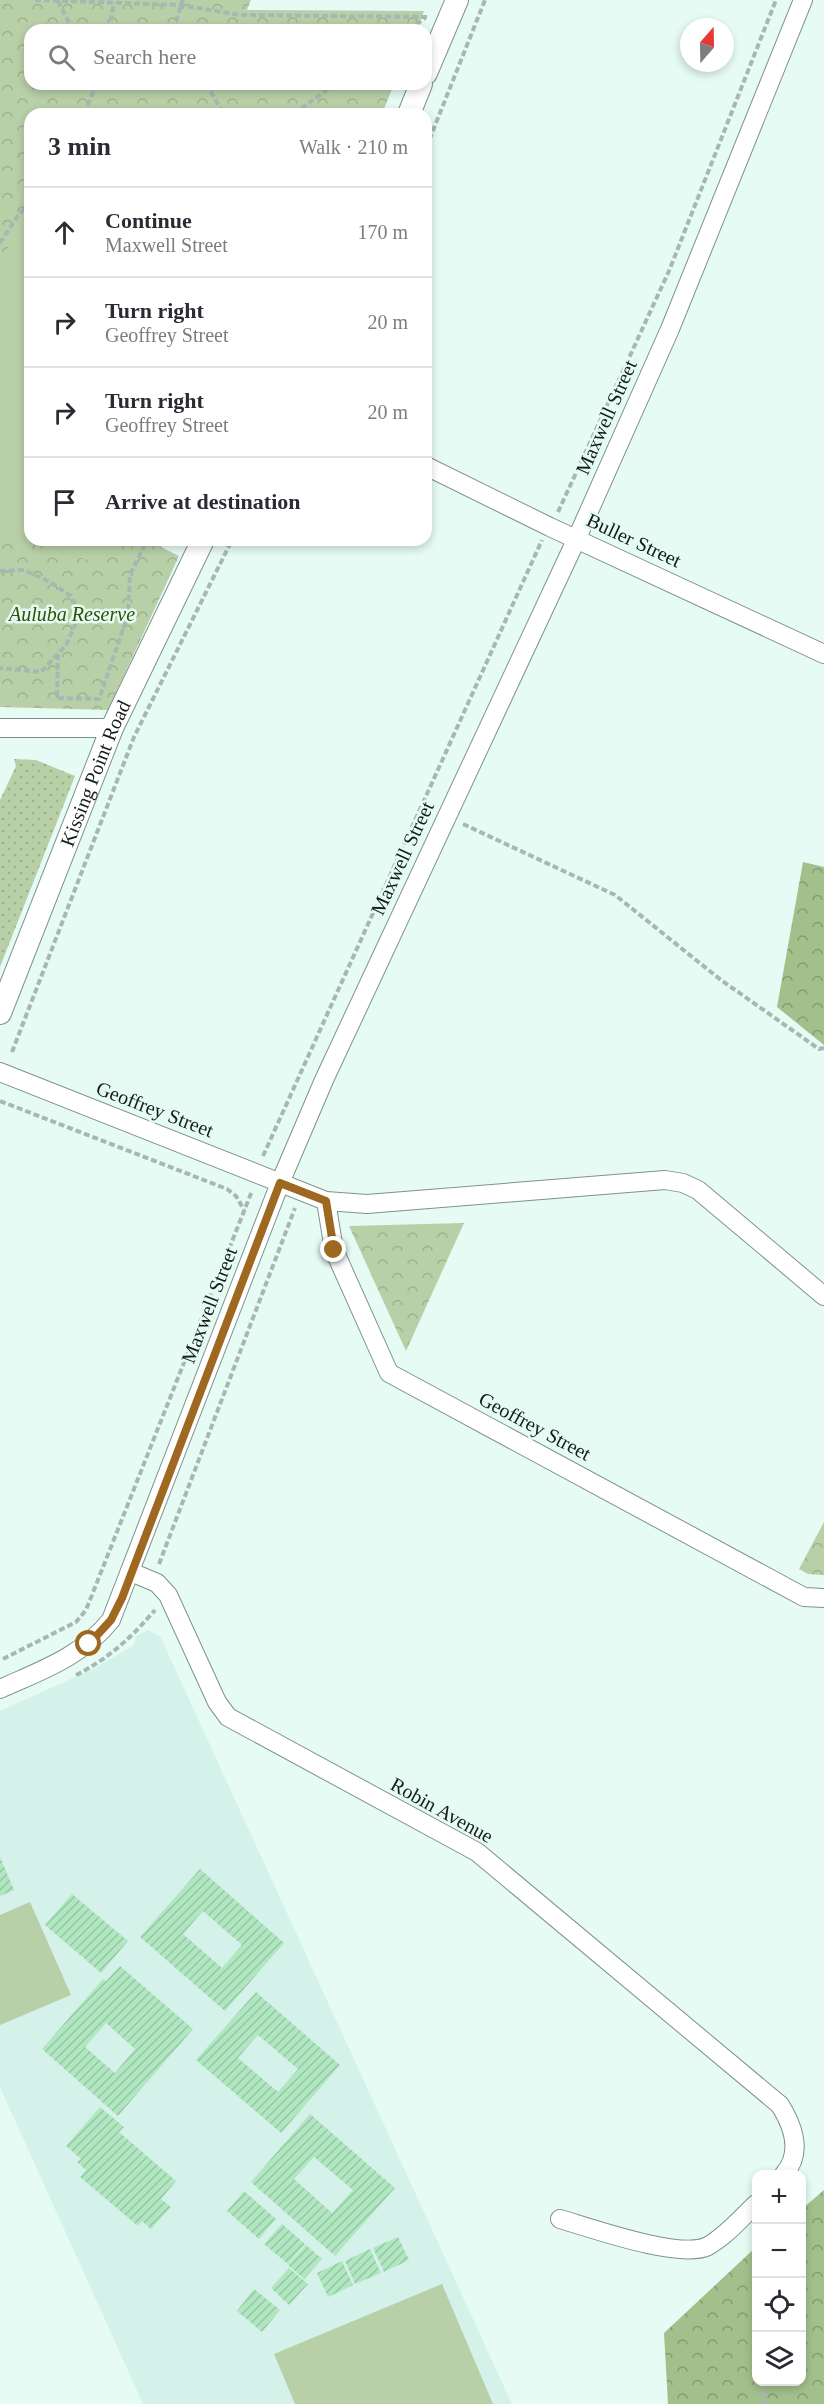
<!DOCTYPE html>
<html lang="en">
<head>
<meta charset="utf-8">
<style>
	body { margin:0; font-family:Georgia,serif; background:#f2f2f3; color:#2b2b33 }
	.controls { position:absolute; right:18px; bottom:18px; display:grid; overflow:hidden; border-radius:12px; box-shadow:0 3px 9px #0003 }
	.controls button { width:54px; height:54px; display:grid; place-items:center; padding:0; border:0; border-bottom:2px solid #e1e1e2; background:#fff; color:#2b2b33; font:30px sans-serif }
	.compass { position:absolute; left:680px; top:18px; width:54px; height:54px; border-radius:50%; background:#fff; box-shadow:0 3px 9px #0003; rotate:20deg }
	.stop { position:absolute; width:18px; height:18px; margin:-14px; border:4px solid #9e6821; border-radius:50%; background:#fff }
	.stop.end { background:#9e6821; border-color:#fff; box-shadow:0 2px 6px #0008 }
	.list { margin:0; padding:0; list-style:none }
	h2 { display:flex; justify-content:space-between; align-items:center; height:78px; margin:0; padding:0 24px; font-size:26px }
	h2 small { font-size:20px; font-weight:400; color:#7c7c81 }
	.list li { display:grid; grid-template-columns:39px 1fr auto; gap:18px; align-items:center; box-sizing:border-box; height:90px; padding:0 24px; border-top:2px solid #e1e1e2 }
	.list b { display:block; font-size:22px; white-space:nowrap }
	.list p { margin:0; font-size:20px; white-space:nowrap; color:#7c7c81 }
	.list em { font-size:20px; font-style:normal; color:#7c7c81 }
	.icon { flex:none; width:33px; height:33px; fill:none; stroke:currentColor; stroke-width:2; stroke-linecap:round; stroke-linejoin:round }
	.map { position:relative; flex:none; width:824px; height:2404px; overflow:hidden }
	.search { position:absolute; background:#fff; box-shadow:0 3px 9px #0003; left:24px; top:24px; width:408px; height:66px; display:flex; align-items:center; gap:15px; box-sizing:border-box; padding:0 21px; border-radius:18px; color:#7c7c81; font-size:22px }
	.panel { position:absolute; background:#fff; box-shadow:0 3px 9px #0003; left:24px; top:108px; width:408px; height:438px; border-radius:18px }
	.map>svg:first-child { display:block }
	.built { fill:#d4f2e9 }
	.grass { fill:url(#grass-dots) }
	.forest { fill:url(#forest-crowns) }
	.park { fill:url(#park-crowns) }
	.garden { fill:#b8cfa7 }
	.building { fill:url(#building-hatch); fill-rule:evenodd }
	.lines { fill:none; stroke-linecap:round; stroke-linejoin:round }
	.minor-casing { stroke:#7f928c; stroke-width:20 }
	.tertiary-casing { stroke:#7f928c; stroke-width:24 }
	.path { stroke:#a7b8b2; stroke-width:4; stroke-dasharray:6 3; stroke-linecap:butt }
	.minor { stroke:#fff; stroke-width:18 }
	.tertiary { stroke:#fff; stroke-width:22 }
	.route { stroke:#9e6821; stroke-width:8 }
	.labels { text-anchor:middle; stroke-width:5; stroke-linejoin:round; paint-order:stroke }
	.street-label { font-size:20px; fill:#151d1a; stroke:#e6fbf4 }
	.park-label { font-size:20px; font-style:italic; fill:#2e5102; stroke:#e6fbf4 }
</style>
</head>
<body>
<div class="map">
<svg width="824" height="2404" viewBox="0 0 824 2404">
	<defs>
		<pattern id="grass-dots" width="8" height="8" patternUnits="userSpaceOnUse" patternTransform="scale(1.5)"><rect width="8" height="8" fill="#b8cfa7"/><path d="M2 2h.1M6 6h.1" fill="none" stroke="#9db18f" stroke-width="1.8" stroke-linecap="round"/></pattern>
		<pattern id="forest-crowns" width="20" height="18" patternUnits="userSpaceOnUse" patternTransform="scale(1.5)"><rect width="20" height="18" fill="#a2c08c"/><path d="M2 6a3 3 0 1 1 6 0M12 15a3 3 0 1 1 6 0" fill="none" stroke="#839b72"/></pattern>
		<pattern id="park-crowns" width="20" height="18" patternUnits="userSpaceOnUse" patternTransform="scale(1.5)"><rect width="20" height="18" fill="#b8cfa7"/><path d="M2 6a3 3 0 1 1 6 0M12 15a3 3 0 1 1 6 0" fill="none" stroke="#9db18f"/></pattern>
		<pattern id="building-hatch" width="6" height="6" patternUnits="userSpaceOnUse" patternTransform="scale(1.5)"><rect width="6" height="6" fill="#b0e7c0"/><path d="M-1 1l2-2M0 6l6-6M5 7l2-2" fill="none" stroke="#96c6a4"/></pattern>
	</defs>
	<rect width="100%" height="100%" fill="#e6fbf4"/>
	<!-- built -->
	<path class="built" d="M148,1630L160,1636L512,2404H143L0,2087V1711L95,1668L134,1645L136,1636Z"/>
	<!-- grass -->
	<path class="grass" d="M14,759L36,760L75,776L0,967V800L16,766Z"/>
	<!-- forest -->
	<g class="forest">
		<path d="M803,862L824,867V1045L777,1007Z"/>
		<path d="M824,2190V2404H668L664,2333L756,2247V2382H802V2209Z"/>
	</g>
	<!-- park -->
	<g class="park">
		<path d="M0,0H251L247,10L424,11L417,30H30V84H394L382,114H30V540H164L161,547L179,556L108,710L0,707Z"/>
		<path d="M464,1223L406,1351L349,1226Z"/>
		<path d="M824,1522V1575L808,1574L799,1569Z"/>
	</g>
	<!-- garden -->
	<g class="garden">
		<path d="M30,216V540H121L113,556L90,561L0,530V259Z"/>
		<path d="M30,1902L71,1995L0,2025V1915Z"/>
		<path d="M442,2284L493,2404H295L274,2354Z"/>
	</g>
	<!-- building -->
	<g class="building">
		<path d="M0,1857L14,1890L0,1896Z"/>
		<path d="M200,1869L284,1943L225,2011L140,1937ZM203,1911L242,1945L222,1968L183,1934Z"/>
		<path d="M72,1894L128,1941L101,1973L45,1925Z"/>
		<path d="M120,1966L193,2029L118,2116L42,2049L103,1979L106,1981ZM106,2023L135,2049L115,2073L85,2047Z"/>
		<path d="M256,1992L340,2065L281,2133L196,2060ZM258,2035L298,2069L278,2092L238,2058Z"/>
		<path d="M100,2107L124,2127L119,2132L176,2181L161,2199L171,2207L151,2229L142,2221L138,2226L80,2177L86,2170L77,2162L81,2159L66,2146Z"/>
		<path d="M310,2114L395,2188L335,2256L251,2182ZM314,2157L353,2190L332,2213L294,2179Z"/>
		<path d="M244,2191L276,2219L259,2239L227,2211Z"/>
		<path d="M282,2224L305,2244L288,2264L264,2244Z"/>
		<path d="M398,2237L409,2260L384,2272L373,2248Z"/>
		<path d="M306,2245L322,2259L304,2279L288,2265Z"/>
		<path d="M370,2249L381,2273L355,2284L345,2261Z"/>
		<path d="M342,2261L353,2285L328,2297L317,2273Z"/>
		<path d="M289,2268L308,2284L289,2305L271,2288Z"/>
		<path d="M254,2289L280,2310L262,2332L237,2311Z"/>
	</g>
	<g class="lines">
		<defs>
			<g id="minor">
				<path d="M426,466L550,527L824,654"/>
				<path d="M0,728H112"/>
				<path d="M0,1072L326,1201L367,1204L665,1180L683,1183L698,1190L824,1296"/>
				<path d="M326,1201L334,1250L389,1373L804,1597L824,1598"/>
				<path d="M131,1572L157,1583L168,1595L217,1702L228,1717L477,1852L780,2105C793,2126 803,2153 784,2174"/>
				<path d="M0,1689C42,1670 81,1657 111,1620L280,1183L324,1080L577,538L670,329L803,0"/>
				<path d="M560,2219C591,2228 681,2260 708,2246C726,2236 741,2218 756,2204"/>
			</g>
			<g id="tertiary">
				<path d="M426,73L457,0"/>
				<path d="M409,114L421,84"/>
				<path id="s1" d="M0,1013L112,728L203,540"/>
			</g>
		</defs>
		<!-- minor casing -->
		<use href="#minor" class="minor-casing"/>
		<!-- tertiary casing -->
		<use href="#tertiary" class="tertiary-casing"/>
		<!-- path -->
		<g class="path">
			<path d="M35,0L181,5L240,15L427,17"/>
			<path d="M58,1L73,30"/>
			<path d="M109,30L114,3"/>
			<path d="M173,30L183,0"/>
			<path d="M409,30L425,18"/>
			<path d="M206,84L224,114"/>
			<path d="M85,114L96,84"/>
			<path d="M294,114L335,84"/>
			<path d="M426,148L485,0"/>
			<path d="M0,243L19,214L30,204"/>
			<path d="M558,512L669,271L776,0"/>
			<path d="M0,571L24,570L50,582L71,596L80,614L66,645L41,672L0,668"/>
			<path d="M80,614L128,615"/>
			<path d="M58,654L57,698L99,699L128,615L130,575L147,540"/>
			<path d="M463,824L615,895L721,980L819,1049L824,1048"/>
			<path d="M12,1052L134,737L232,540"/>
			<path d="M0,1101L227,1189L236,1196L244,1210"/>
			<path d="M263,1156L542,540"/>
			<path d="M159,1564L295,1208"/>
			<path d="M3,1659L76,1622L86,1610L252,1191"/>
			<path d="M76,1675C108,1659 131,1638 155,1610"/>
			<path d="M756,2331V2343"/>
			<path d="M762,2382L765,2404"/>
		</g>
		<!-- minor -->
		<use href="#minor" class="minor"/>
		<!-- tertiary -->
		<use href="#tertiary" class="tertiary"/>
	</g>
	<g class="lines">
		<!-- route -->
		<path class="route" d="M89,1644L111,1620L122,1598L280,1183L326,1201L334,1250"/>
	</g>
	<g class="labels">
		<!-- street labels -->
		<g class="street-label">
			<text transform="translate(606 417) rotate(-66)" y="7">Maxwell Street</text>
			<text transform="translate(634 540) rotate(25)" y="7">Buller Street</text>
			<text dy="7" stroke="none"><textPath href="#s1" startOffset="258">Kissing Point Road</textPath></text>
			<text transform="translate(402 858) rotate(-65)" y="7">Maxwell Street</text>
			<text transform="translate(155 1109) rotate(21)" y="7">Geoffrey Street</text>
			<text transform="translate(209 1305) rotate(-69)" y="7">Maxwell Street</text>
			<text transform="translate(535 1426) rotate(28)" y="7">Geoffrey Street</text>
			<text transform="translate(442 1810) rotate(29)" y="7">Robin Avenue</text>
		</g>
		<!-- park labels -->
		<g class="park-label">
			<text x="72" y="621">Auluba Reserve</text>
		</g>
	</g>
</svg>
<div class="controls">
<button>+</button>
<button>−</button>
<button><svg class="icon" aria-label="locate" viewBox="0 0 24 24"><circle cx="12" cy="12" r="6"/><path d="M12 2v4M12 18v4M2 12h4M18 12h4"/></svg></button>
<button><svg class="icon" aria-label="layers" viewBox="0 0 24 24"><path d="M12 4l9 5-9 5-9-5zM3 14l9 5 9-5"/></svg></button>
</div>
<svg class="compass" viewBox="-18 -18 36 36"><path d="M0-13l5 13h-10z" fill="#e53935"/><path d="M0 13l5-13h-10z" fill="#7c7c81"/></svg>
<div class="stop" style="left:89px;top:1644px"></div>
<div class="stop end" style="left:334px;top:1250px"></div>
<div class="search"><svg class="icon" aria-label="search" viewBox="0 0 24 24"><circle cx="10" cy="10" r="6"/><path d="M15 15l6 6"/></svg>Search here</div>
<section class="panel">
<h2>3 min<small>Walk · 210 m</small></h2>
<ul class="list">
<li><svg class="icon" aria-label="ahead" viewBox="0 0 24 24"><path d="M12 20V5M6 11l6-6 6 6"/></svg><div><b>Continue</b><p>Maxwell Street</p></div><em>170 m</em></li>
<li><svg class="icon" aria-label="right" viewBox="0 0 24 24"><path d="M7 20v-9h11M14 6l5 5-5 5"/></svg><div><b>Turn right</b><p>Geoffrey Street</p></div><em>20 m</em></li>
<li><svg class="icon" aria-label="right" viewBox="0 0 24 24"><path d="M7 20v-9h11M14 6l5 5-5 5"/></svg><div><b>Turn right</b><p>Geoffrey Street</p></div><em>20 m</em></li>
<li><svg class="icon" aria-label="arrive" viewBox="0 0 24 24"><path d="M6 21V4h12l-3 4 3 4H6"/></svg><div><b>Arrive at destination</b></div></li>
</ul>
</section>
</div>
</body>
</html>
